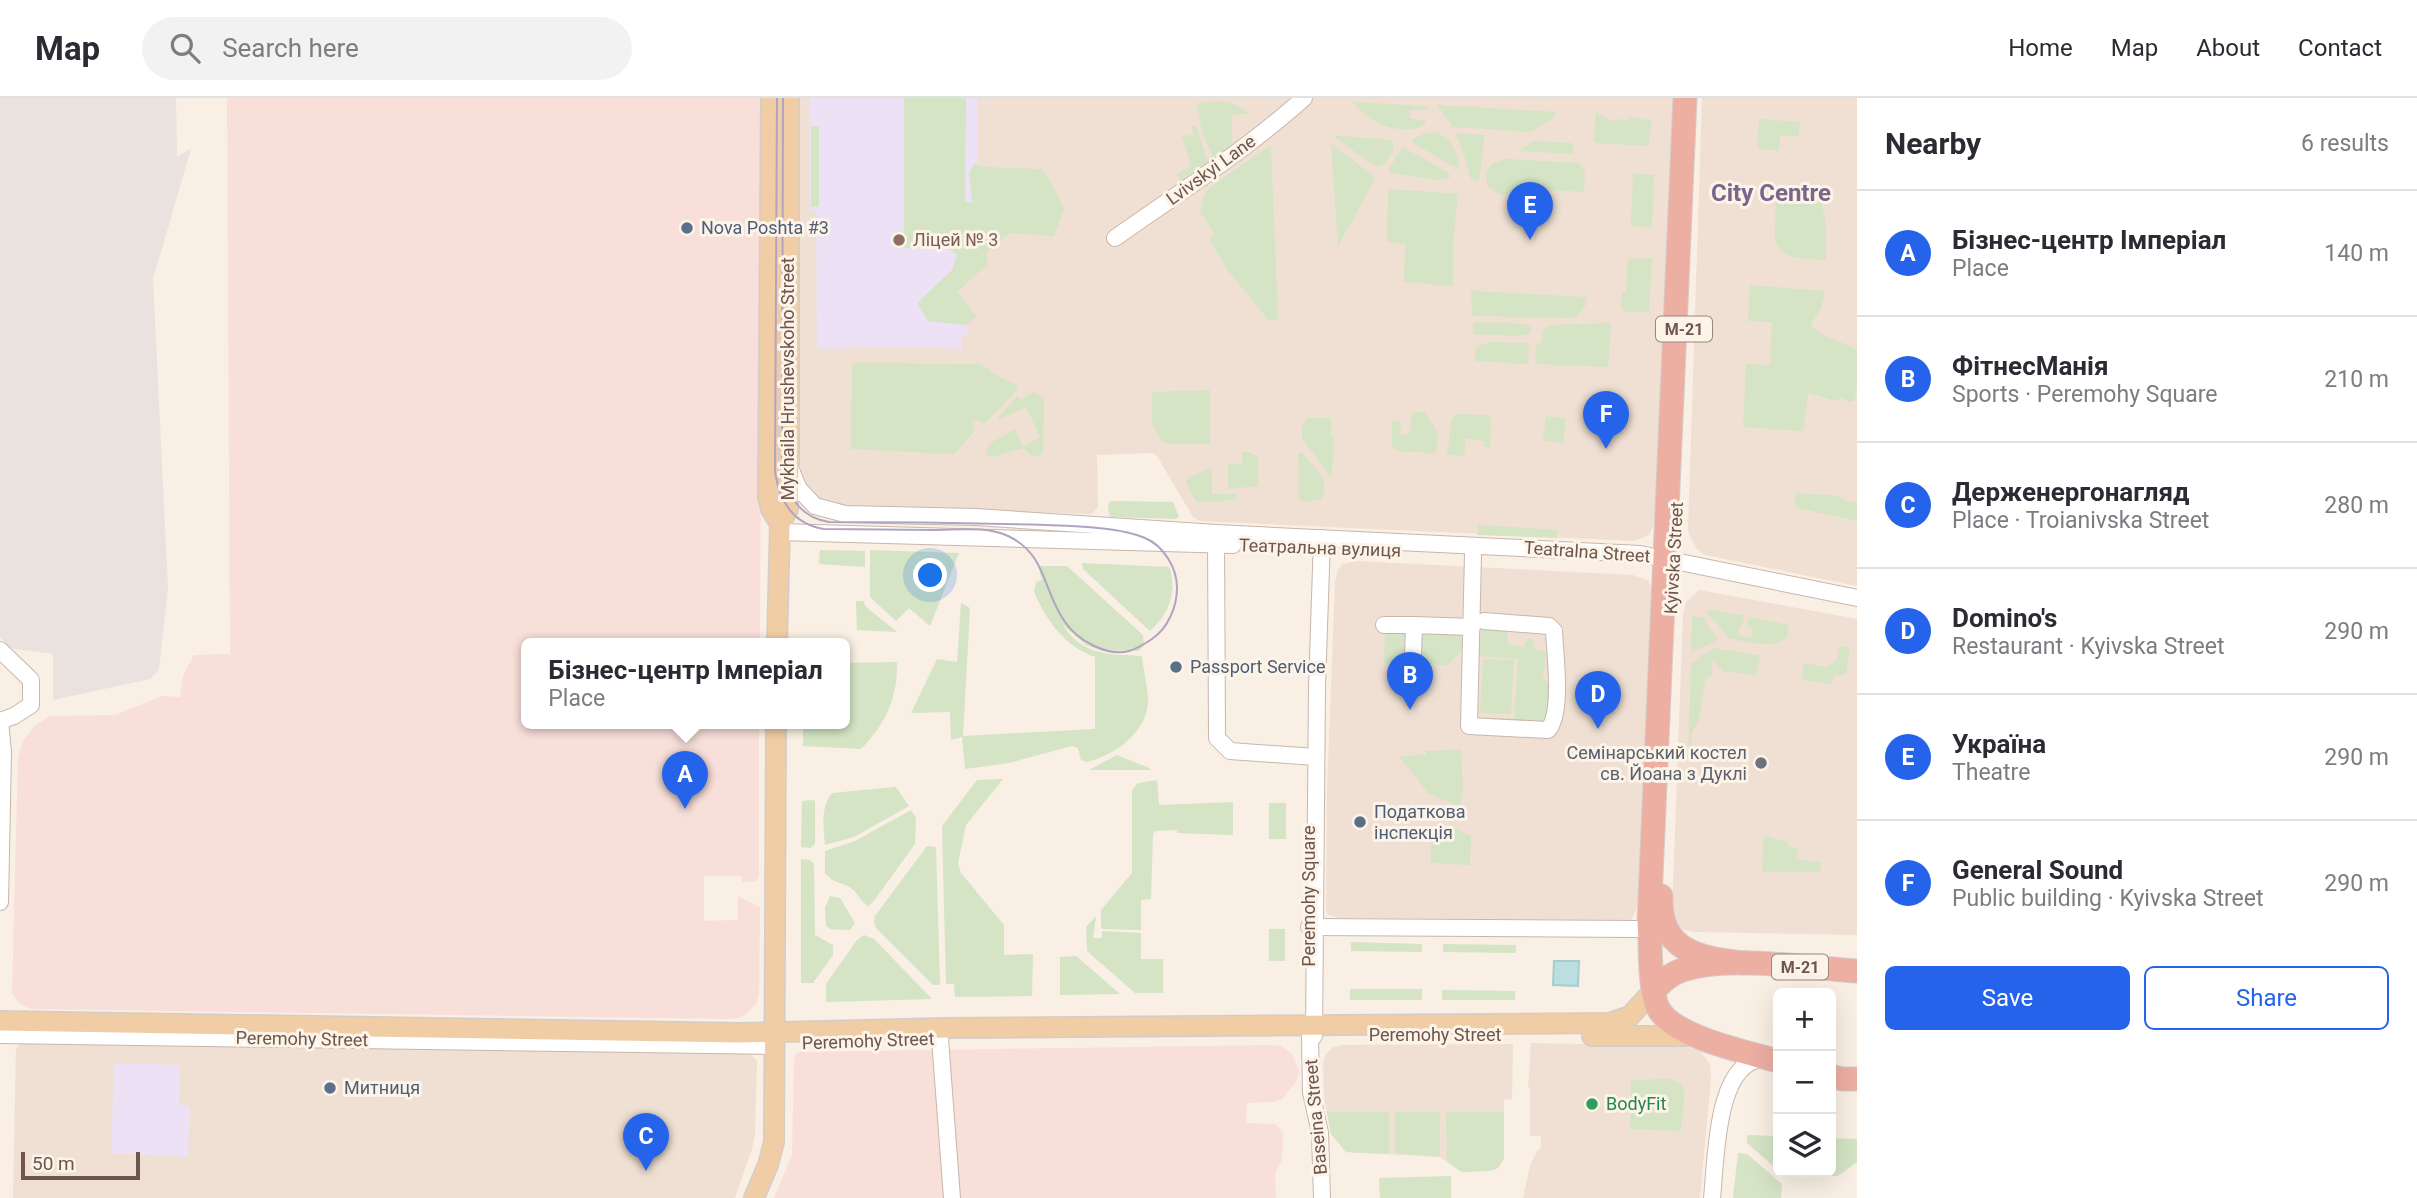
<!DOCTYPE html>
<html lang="en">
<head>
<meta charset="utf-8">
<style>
	body { margin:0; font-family:Roboto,sans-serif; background:#f2f2f3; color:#2b2b33 }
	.controls { position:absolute; right:21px; bottom:21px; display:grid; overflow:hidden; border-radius:10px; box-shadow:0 7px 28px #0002 }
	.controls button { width:63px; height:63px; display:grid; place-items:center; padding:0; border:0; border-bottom:2px solid #e1e1e2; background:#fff; color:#2b2b33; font:35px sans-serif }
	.scale { position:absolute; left:21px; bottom:18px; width:119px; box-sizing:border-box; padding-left:7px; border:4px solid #6e564d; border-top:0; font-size:19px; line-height:24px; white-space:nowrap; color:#6e564d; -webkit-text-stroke:5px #fcf3e9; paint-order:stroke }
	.you { position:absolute; left:931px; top:478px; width:24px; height:24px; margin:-18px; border:5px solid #fff; border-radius:50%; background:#1a73e8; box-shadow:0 0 0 10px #1a73e833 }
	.badge { display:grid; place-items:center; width:46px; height:46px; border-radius:50%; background:#2563eb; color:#fff; font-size:23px; font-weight:700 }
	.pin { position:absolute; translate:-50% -58px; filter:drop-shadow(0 2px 4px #0008) }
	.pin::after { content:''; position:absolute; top:37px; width:24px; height:21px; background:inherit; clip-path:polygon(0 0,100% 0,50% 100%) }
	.popup { position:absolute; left:521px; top:540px; width:329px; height:91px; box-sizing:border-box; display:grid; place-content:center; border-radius:10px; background:#fff; filter:drop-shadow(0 2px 5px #0005); font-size:23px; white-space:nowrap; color:#7c7c81 }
	.popup b { font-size:26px; color:#2b2b33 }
	.popup::after { content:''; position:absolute; left:50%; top:100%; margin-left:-14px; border:14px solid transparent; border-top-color:#fff }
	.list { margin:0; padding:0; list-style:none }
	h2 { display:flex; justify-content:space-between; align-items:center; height:91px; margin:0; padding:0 28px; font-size:30px }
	h2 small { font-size:23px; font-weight:400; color:#7c7c81 }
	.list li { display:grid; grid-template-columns:46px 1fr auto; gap:21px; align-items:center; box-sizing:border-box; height:126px; padding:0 28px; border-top:2px solid #e1e1e2 }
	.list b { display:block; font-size:26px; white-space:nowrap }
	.list p { margin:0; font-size:23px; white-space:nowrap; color:#7c7c81 }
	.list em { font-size:23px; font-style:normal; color:#7c7c81 }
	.actions { display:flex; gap:14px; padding:21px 28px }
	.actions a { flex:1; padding:16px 0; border:2px solid #2563eb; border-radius:10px; text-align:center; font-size:24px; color:#2563eb }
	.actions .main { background:#2563eb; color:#fff }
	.icon { flex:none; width:38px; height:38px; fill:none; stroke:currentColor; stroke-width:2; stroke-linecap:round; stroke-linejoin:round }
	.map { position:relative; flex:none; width:1857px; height:1100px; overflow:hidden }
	header { display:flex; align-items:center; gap:42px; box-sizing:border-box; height:98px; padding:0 35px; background:#fff; border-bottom:2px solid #e1e1e2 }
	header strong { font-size:33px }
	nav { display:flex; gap:38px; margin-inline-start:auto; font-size:24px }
	.search { width:490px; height:63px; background:#f2f2f3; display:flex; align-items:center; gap:18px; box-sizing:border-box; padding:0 24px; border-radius:38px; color:#7c7c81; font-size:26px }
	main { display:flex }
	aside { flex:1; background:#fff }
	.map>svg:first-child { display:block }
	.residential { fill:#efe0d3 }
	.commercial { fill:#f8dfd9 }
	.industrial { fill:#e9e2de }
	.education { fill:#ece1f5 }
	.green { fill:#d4e4c4 }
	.water { fill:#bbdee0; stroke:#a3cdd0; stroke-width:2 }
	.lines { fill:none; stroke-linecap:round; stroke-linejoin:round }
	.minor-casing { stroke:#c8b6ac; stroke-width:18 }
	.major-casing { stroke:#d4ccca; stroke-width:22 }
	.highway-casing { stroke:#d4ccca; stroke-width:25 }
	.minor { stroke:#fff; stroke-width:16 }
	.major { stroke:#f0cda4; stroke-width:19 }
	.highway { stroke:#ecafa2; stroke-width:23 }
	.tram { stroke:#b1a4c0; stroke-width:2 }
	.service-dot { fill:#5c6f8a; stroke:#fcf3e9; stroke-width:2.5 }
	.education-dot { fill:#8d6e63; stroke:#fcf3e9; stroke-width:2.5 }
	.worship-dot { fill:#6b7280; stroke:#fcf3e9; stroke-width:2.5 }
	.leisure-dot { fill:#2e9e5b; stroke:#fcf3e9; stroke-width:2.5 }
	.labels { text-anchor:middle; stroke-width:6; stroke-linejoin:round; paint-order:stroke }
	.shield { fill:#fcf3e9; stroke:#99857c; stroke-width:2 }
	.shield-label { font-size:16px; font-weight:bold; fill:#6e564d }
	.street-label { font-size:18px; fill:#6e564d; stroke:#fcf3e9 }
	.service-label { font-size:18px; fill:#4e5e75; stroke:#fcf3e9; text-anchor:start }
	.education-label { font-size:18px; fill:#785e54; stroke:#fcf3e9; text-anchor:start }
	.worship-label { font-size:18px; fill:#5b616d; stroke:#fcf3e9; text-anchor:end }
	.leisure-label { font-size:18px; fill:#27864d; stroke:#fcf3e9; text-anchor:start }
	.district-label { font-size:24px; font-weight:bold; fill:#7a658b; stroke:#fcf3e9 }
</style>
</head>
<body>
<header>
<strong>Map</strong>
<div class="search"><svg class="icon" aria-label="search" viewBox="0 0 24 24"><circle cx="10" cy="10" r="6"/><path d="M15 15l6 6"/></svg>Search here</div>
<nav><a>Home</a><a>Map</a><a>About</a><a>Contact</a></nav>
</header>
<main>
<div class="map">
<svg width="1857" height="1100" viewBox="0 0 1857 1100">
	<rect width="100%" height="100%" fill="#f9efe4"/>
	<!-- residential -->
	<g class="residential">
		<path d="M797,0H1676L1655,423L1652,431L1649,437L1635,443L1200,423L1193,419L1157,358L1152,355L1097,357L1098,409L1092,416L830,408L812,397L798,367Z"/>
		<path d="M1702,0H1857V488L1705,457L1696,450L1688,433Z"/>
		<path d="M1356,463L1633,477L1649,483L1652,492L1639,807L1631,822L1337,820L1327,816L1326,812L1327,691L1335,484L1337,474L1342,466Z"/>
		<path d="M1699,492L1857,521V837L1696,834L1680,831L1676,828L1672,813L1683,517L1686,504Z"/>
		<path d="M21,944L750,955L757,963L755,1036L752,1051L735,1100H13L16,951Z"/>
		<path d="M1531,945L1684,948L1700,953L1710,966L1711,981L1700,1100H1523L1530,1068L1537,1053L1541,1050V1038H1530V991L1528,990Z"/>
		<path d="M1513,946L1512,1002L1504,1001V1060L1496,1072L1462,1074L1440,1059L1346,1054L1331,1036L1324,1000L1323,964L1326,956L1333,949L1343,947Z"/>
	</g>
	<!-- commercial -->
	<g class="commercial">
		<path d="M227,0H762L760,545H526V625H759V779L755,783L742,784V778H704V823L738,822V798L760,809L759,896L756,906L744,918L734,921L30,911L19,905L12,895L18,660L23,643L34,629L49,618L116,617L162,598L180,599L183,578L194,557L230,556Z"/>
		<path d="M1271,947L1281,948L1292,956L1300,975L1295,985L1282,1001L1273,1004L1247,1005L1246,1025L1275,1026L1283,1035L1282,1062L1275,1075L1276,1100H774L792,1057L794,963L795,957L800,954Z"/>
	</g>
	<!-- industrial -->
	<path class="industrial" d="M0,0H176L177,58L191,51L153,181L168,490L159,571L150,581L53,602V556L10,550L0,539Z"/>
	<!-- education -->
	<g class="education">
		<path d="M810,0H977V120L988,166L957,194L977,219L965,227L970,234L961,240L962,251L920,249L817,251L816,113L810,112Z"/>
		<path d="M114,965L180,967L179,1007L190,1008L188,1059L111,1055Z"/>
	</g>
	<!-- green -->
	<g class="green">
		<path d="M904,0H966L965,104L972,105L969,76L974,65L984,69L1042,71L1059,99L1064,111L1054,138L1009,135L986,155L988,166L957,194L977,219L965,227L928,223L917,205L952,172L957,157C944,143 922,151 904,150Z"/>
		<path d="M1219,3L1238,7L1248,15L1232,18V48L1213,59L1203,35L1197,8L1199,5Z"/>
		<path d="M1353,4L1428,8L1427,12H1410V21L1426,22L1423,28C1396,37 1371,26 1353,4Z"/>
		<path d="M1437,7L1556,14L1553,20L1531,34L1453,29Z"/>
		<path d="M1596,14L1611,23L1620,21L1628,23L1629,18L1652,23L1648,48L1594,45Z"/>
		<path d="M1759,21L1800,24L1798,38L1780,37L1779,53L1757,50Z"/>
		<rect x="811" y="28" width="8" height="81"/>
		<path d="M1192,28H1196L1208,64L1180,82L1177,76L1191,68L1182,38L1193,37Z"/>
		<path d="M1435,34C1449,38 1459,54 1459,69L1452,68L1412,44V42L1425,35Z"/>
		<path d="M1457,35L1485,37L1479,81L1477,83L1471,81C1466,64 1465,56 1456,38Z"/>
		<path d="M1332,37L1389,42L1393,44L1394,51L1385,66L1376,69Z"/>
		<path d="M1533,43L1572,45L1574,56L1519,53Z"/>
		<path d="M1331,45L1373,78L1374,83L1338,148Z"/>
		<path d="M1271,47L1278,221L1269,223L1226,170L1210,141L1215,136L1200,114L1204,96L1216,85Z"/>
		<path d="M1403,49L1447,74L1451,79L1438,82L1390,75L1388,72Z"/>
		<path d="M1506,61L1579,65L1585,75L1584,94L1530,91V98L1499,96L1487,88L1486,74L1493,65Z"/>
		<path d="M1633,75L1654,77L1652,129L1631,128Z"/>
		<path d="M1776,90L1818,91L1826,125V162C1808,161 1784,163 1775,144Z"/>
		<path d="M1388,91L1458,96L1453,146V188L1404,184L1405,146L1387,144Z"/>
		<path d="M1652,160L1649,214H1624L1621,208L1622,194H1626L1628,161Z"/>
		<path d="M1750,187L1825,193L1820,212L1811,226C1821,242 1842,242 1857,252V289L1854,303L1849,304L1841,299L1837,303L1808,295L1803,333L1743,329L1746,266L1770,267L1772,224L1748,223Z"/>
		<path d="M1474,193L1586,199V207L1575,219L1569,220L1472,218L1471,194Z"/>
		<path d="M1487,224L1525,226L1532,230L1529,236L1519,238L1473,236V225Z"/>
		<path d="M1611,225L1608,269L1535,266L1536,246L1542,245C1543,237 1541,231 1550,227Z"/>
		<path d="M1492,244L1529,245L1528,266L1475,263L1476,248Z"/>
		<path d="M852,265L979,266L988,270L990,274L1018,288L1013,297L984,326L978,322L973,325L974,334L954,356L851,351Z"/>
		<path d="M1210,292V346H1170L1163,344L1152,327V294Z"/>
		<path d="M1033,294L1044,300L1043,354L1039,358H1032L1023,350L992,359L986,358L989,346L1015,331L1023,349L1040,339L1026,309L998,322V320L1017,298L1021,302Z"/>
		<path d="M1412,314H1425L1438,335L1436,355L1397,353L1392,348V323H1401L1400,336L1409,337Z"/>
		<path d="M1456,316L1488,317L1491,322L1490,350L1484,349V343L1466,340L1464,359L1447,356L1452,322Z"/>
		<path d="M1546,318L1566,321L1563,345L1543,342Z"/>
		<path d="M1308,320H1331V338H1334L1332,378H1330L1302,340V327Z"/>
		<path d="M1242,354H1251L1252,357H1258V388L1228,391V366H1242Z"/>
		<path d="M1298,355H1302C1313,368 1334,385 1320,402L1303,403L1299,401Z"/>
		<path d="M1212,370V396H1237L1236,402L1199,404L1195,402L1186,383L1193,377Z"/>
		<path d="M1796,395L1840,398L1845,403L1857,404V423L1798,410L1795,406Z"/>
		<path d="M1113,403L1173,404L1179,419L1176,421L1113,419L1110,418L1108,411L1109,404Z"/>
		<path d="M1478,427L1557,432V440L1477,437Z"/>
		<path d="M820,452L865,453V469L819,466Z"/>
		<path d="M870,452L959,455L930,528L909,510L896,523L870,499Z"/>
		<path d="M1082,465L1169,469C1178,493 1169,516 1150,533L1083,471Z"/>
		<path d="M1038,468H1067L1143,537L1144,548L1139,553L1100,552L1086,547L1062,526C1083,558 1107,556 1142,558C1143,572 1148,588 1148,602C1148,634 1114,658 1086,664L1081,662L1078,650L1072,648L1009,665L965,671L962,639L951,642L950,614L911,615L937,561L957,564L961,505L970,510L963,638L1095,631V559C1064,548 1047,523 1034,494L1036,484L1042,482Z"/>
		<path d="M856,503H864L865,508L897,534L857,532Z"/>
		<path d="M1709,511L1744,518L1742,528H1740L1739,538L1752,539L1753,530L1747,529L1749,519L1788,527C1794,557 1742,543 1727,540L1726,536L1708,516Z"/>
		<path d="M1692,518L1703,520L1717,540L1715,544L1691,554Z"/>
		<path d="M1482,526L1507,529L1508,546L1524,549L1526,541H1533L1535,552L1546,554L1543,580L1550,587L1547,623L1514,622L1518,561L1479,558Z"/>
		<path d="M1405,528L1460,530L1463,550L1448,567L1422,566V537L1405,535L1403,565H1384L1385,535Z"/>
		<path d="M1839,548L1850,549L1846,576L1835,577L1832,586L1801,581L1804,565L1827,569L1837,562Z"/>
		<path d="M1713,550L1760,558L1756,578L1729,573L1725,575L1713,562L1711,563L1712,576L1705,582L1699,621L1692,635L1691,655L1688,657L1691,566Z"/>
		<path d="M1483,561L1514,562L1511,616L1480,615Z"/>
		<path d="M897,564C898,599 885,627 861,651L803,648V625H844V565Z"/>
		<path d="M1461,651L1463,690L1460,708L1429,696L1399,658L1426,657V653Z"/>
		<path d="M1117,657L1149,670L1151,672H1089Z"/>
		<path d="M1003,681L966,727L958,765L961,775L1004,827V857L1033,856L1032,898L955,899L954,886H946L942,728L977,682Z"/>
		<path d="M1157,682L1159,707L1233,704V737L1177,735V732L1155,733L1153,736L1151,801L1141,802V832L1103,831L1101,829V812L1132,775V692L1138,685Z"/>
		<path d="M896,689L909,708L854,739L825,747C824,730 820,709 832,695Z"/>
		<path d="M815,702V746L811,750L801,749L802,703Z"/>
		<rect x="1269" y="705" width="17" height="36"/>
		<path d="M911,712L916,720L915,746L873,804L868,808C860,803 858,795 851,790C839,782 837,788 825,775V753L855,743Z"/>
		<path d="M1430,728L1454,730L1471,738L1470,767L1431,765Z"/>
		<path d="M1764,737L1789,745L1788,749L1798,751L1796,761L1821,765L1820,774H1762Z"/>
		<path d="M927,748L936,749L940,887H933L876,830L874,824L875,818Z"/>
		<path d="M801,761L810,762L814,766L815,837L833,847V857L813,885H801Z"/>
		<path d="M830,798L840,800L855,825L850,832L831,831L826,828L825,810Z"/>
		<path d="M1096,818L1093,840H1102V833L1141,835V861H1163V895H1135L1087,853L1086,829Z"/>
		<rect x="1269" y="831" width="16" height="32"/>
		<path d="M864,837L874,841L932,901L826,904V886L857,842Z"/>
		<path d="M1351,844L1422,846V854L1351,853Z"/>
		<path d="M1443,846L1516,847V855L1443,854Z"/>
		<path d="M1076,858L1120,896L1060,897V859Z"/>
		<rect x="1350" y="891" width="72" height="11"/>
		<path d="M1442,892L1515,893V902H1442Z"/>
		<path d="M1669,981L1682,986L1685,996L1681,1033L1630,1031L1631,982Z"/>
		<path d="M1327,1014H1389V1054L1387,1056L1346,1054L1331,1036Z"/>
		<path d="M1395,1014H1440V1059L1395,1055Z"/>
		<path d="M1446,1014H1504V1060L1499,1069L1490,1073L1462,1074L1447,1064Z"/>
		<path d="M1747,1037L1778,1038V1072L1747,1045Z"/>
		<path d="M1831,1040L1857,1041V1064L1838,1078H1829Z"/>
		<path d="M1738,1055L1747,1056L1782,1086L1781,1100H1733Z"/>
		<path d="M1451,1078V1100H1380L1379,1080Z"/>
	</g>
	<!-- water -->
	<path class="water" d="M1554,863H1579L1578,888L1553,887Z"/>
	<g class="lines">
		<defs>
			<g id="minor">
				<path d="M1115,140C1179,95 1246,52 1304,0"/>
				<path d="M791,372L799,391L815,408L845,416L976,419L1216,435L1640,456L1857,500"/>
				<path d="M779,434L1233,447"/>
				<path d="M1216,437L1217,640L1230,653L1316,659"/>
				<path d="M1473,456L1469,628L1548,632C1563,615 1555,557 1554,533L1549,528L1484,523"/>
				<path d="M1384,527H1414"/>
				<path d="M0,552L31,582V607L14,618L0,623"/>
				<path d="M1413,557L1414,527L1472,529"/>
				<path d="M0,804L3,654L0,623"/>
				<path d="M1309,829L1637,831L1644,830L1649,824"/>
				<path d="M0,937L776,948"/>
				<path d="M1310,938L1311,994L1320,1035L1322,1100"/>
				<path d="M1314,938L1317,589L1322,440"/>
				<path d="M940,941L952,1100"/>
				<path d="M1712,1100C1716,1065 1715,960 1765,961"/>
			</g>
			<g id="major">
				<path d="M771,0L768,399L771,411L780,426"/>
				<path d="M777,545L780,426L788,411L789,367V0"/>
				<path d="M0,923L739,935L946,930L1610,925L1630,918L1654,892"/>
				<path d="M1592,938H1695"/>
				<path d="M754,1100L768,1067L774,1044L776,625"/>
			</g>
			<g id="highway">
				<path d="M1685,0L1649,824C1651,850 1649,880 1656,905C1665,938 1747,954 1778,963"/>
				<path d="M1661,798C1659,853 1698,860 1744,865"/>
				<path d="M1654,892C1660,886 1667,879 1675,875C1720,855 1808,870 1857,873"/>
				<path d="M1831,978L1842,981H1857"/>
			</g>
		</defs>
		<!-- minor casing -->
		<use href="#minor" class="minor-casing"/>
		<!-- major casing -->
		<use href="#major" class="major-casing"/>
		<!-- highway casing -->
		<use href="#highway" class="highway-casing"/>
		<!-- minor -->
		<use href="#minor" class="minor"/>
		<!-- major -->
		<use href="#major" class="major"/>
		<!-- highway -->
		<use href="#highway" class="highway"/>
		<!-- tram -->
		<path class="tram" d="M777,0L775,374C780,404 793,426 824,431C861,431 898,432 935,432C958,432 986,428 1008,438C1047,456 1043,494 1065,524C1077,542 1107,559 1129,553C1137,551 1146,545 1152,541C1168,530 1177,509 1177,490C1177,470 1164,448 1145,440C1121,429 1072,428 1046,427C973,425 901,424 829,424C797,419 786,394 782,365L783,0"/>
	</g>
	<!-- markers -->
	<g class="service-dot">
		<circle cx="687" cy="130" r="7"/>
		<circle cx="1176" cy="569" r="7"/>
		<circle cx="1360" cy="724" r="7"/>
		<circle cx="330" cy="990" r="7"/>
	</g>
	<circle class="education-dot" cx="899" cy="142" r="7"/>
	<circle class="worship-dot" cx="1761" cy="665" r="7"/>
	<circle class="leisure-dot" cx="1592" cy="1006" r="7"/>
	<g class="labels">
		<!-- shield labels -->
		<g class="shield">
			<rect x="1656" y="218.5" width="56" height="25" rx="5"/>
			<rect x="1772" y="856.5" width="56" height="25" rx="5"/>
		</g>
		<g class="shield-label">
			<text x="1684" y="237">М-21</text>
			<text x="1800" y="875">М-21</text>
		</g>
		<!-- street labels -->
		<g class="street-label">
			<text transform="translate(1211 72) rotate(-36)" y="6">Lvivskyi Lane</text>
			<text transform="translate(788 281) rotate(-90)" y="6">Mykhaila Hrushevskoho Street</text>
			<text transform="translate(1320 450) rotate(2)" y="6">Театральна вулиця</text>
			<text transform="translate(1587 454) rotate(4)" y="6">Teatralna Street</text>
			<text transform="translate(1674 460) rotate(-87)" y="6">Kyivska Street</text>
			<text transform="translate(1309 798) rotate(-90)" y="6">Peremohy Square</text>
			<text x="1435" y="943">Peremohy Street</text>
			<text transform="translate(302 941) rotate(1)" y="6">Peremohy Street</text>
			<text transform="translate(868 943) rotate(-2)" y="6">Peremohy Street</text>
			<text transform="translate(1316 1019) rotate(-95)" y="6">Baseina Street</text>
		</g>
		<!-- service labels -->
		<g class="service-label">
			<text x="701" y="136">Nova Poshta #3</text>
			<text x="1190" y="575">Passport Service</text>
			<text x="1374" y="720">Податкова<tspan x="1374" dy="21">інспекція</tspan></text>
			<text x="344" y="996">Митниця</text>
		</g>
		<!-- education labels -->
		<g class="education-label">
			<text x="913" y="148">Ліцей № 3</text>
		</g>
		<!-- worship labels -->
		<g class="worship-label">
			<text x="1747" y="661">Семінарський костел<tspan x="1747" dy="21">св. Йоана з Дуклі</tspan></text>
		</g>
		<!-- leisure labels -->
		<g class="leisure-label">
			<text x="1606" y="1012">BodyFit</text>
		</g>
		<!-- district labels -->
		<g class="district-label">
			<text x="1771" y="103">City Centre</text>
		</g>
	</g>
</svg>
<div class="controls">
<button>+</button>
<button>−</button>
<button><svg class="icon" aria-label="layers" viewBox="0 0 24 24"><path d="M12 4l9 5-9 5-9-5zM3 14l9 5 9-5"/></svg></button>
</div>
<div class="scale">50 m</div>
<div class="you"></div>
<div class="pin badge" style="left:685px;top:711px">A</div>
<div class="popup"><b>Бізнес-центр Імперіал</b>Place</div>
<div class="pin badge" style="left:1410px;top:612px">B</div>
<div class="pin badge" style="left:646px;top:1073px">C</div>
<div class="pin badge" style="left:1598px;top:631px">D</div>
<div class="pin badge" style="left:1530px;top:142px">E</div>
<div class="pin badge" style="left:1606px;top:351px">F</div>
</div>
<aside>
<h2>Nearby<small>6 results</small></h2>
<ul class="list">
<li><span class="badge">A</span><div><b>Бізнес-центр Імперіал</b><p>Place</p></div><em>140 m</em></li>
<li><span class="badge">B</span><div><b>ФітнесМанія</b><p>Sports · Peremohy Square</p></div><em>210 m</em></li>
<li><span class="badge">C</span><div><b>Держенергонагляд</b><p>Place · Troianivska Street</p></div><em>280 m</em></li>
<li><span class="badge">D</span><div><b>Domino's</b><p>Restaurant · Kyivska Street</p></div><em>290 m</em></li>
<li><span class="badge">E</span><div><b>Україна</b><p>Theatre</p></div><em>290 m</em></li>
<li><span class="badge">F</span><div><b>General Sound</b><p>Public building · Kyivska Street</p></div><em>290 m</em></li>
</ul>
<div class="actions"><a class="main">Save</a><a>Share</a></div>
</aside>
</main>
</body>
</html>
